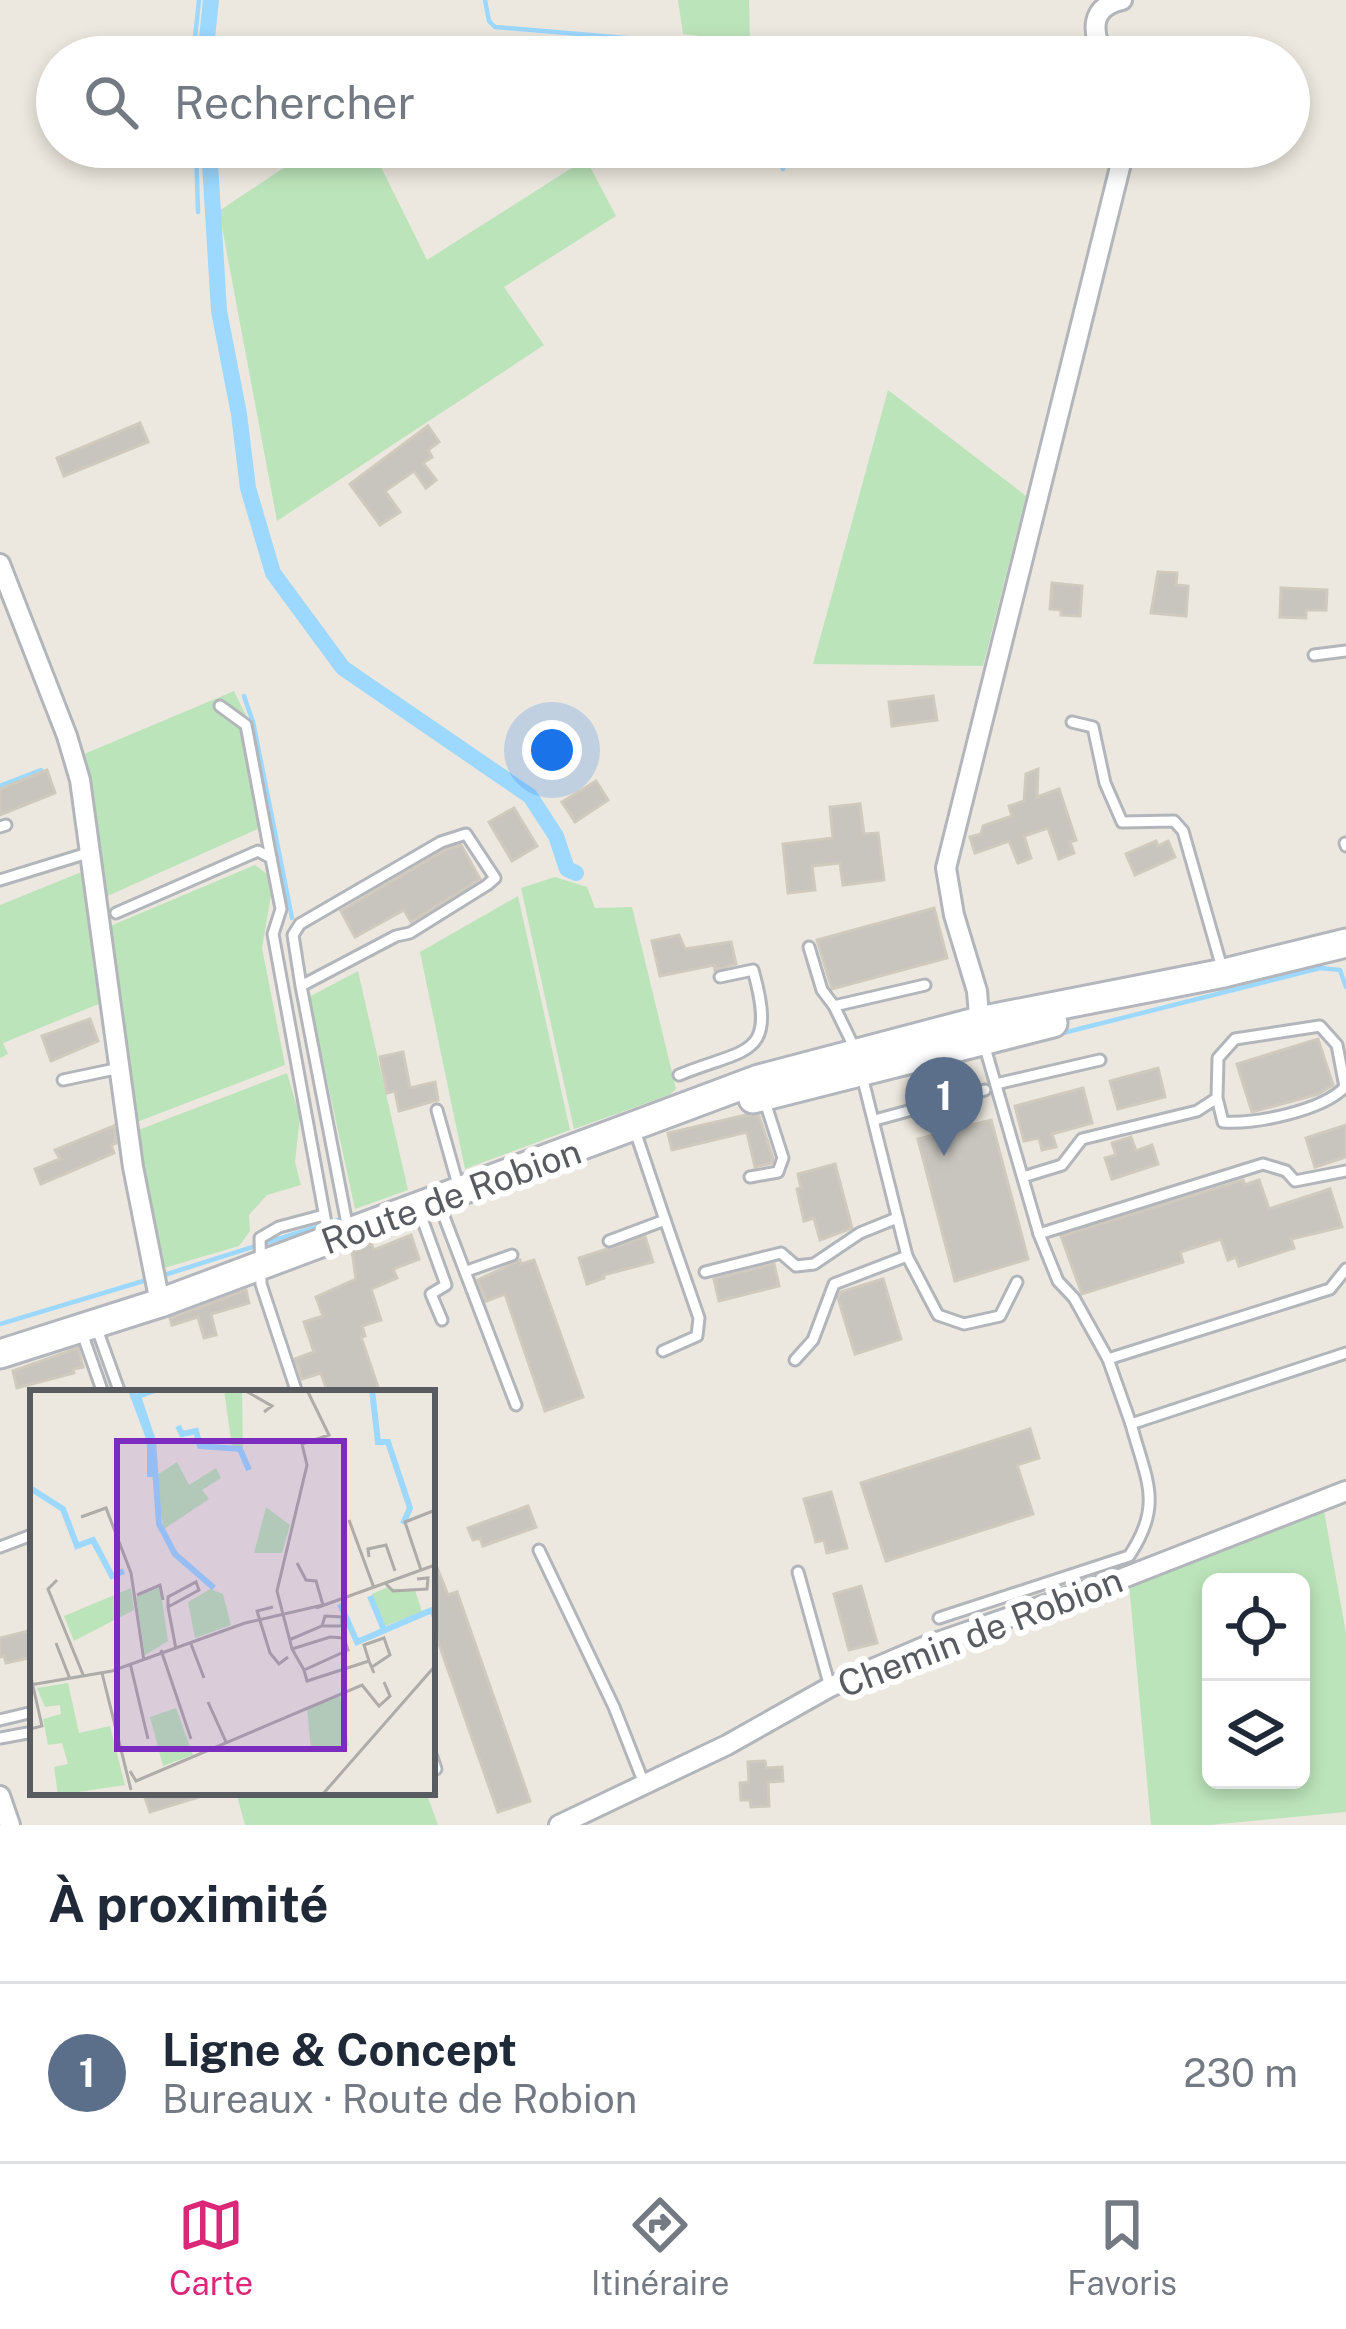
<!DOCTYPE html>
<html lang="fr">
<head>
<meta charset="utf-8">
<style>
	body { margin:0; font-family:"Public Sans",sans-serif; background:#f2f2f3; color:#1f2937 }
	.controls { position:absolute; right:36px; bottom:36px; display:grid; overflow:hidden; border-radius:18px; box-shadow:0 6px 18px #0003 }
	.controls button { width:108px; height:108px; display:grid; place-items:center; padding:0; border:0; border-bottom:3px solid #e0e1e3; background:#fff; color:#1f2937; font:60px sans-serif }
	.you { position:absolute; left:552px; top:750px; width:42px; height:42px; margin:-30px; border:9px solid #fff; border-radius:50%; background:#1a73e8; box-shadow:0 0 0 18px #1a73e833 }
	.badge { display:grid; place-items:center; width:78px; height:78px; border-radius:50%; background:#db2777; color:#fff; font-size:39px; font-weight:700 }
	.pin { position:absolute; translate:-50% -99px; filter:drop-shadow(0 3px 6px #0008) }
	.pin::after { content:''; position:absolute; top:63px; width:42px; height:36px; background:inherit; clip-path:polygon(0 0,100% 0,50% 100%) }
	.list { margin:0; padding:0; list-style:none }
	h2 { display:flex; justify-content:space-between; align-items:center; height:156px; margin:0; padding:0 48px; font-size:51px }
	h2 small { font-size:39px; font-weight:400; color:#747a83 }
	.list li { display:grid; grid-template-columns:78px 1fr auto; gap:36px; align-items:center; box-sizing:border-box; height:180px; padding:0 48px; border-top:3px solid #e0e1e3 }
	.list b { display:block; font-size:45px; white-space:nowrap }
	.list p { margin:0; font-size:39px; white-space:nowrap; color:#747a83 }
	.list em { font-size:39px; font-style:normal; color:#747a83 }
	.icon { flex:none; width:66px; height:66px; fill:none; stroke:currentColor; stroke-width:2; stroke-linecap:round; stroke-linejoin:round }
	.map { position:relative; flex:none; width:1346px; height:1825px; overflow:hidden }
	.search { position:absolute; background:#fff; box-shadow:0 6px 18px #0003; left:36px; right:36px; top:36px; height:132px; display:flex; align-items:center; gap:30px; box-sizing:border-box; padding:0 42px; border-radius:66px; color:#747a83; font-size:45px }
	.sheet { height:336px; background:#fff }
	nav { display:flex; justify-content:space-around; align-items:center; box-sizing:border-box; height:168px; border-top:3px solid #e0e1e3; background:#fff; font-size:33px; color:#747a83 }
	nav a { display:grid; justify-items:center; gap:6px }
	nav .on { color:#db2777 }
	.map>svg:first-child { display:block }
	.green { fill:#bce4ba; fill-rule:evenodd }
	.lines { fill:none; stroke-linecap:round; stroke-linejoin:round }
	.stream { stroke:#9cd8ff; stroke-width:4.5 }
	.canal { stroke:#9cd8ff; stroke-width:16 }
	.building { fill:#c8c5be; stroke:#d0c9bd; stroke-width:3 }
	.lane-casing { stroke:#b2b6bb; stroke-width:15 }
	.street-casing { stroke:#b2b6bb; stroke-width:24 }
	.secondary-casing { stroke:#b3b7bd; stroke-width:33 }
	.lane { stroke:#fff; stroke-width:9 }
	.street { stroke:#fff; stroke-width:18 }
	.secondary { stroke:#fff; stroke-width:27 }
	.labels { text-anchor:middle; stroke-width:12; stroke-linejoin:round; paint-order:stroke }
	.street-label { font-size:36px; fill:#585c61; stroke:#fff }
	.inset-river { fill:none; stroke:#9cd8ff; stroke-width:6 }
	.inset-road { fill:none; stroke:#adaca9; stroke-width:3 }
	.view { fill:#7b2cbf; fill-opacity:0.15; stroke:#7b2cbf; stroke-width:6 }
	.inset-edge { fill:none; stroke:#585c61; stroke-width:6 }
</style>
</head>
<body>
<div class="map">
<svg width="1346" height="1825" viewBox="0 0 1346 1825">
	<rect width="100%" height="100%" fill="#ece8df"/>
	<!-- green -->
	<g class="green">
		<path d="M678,0H749L750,42L683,34Z"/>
		<path d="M315,147H371L427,260L586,159L616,216L504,287L544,345L277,521L219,211Z"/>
		<path d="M888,390L1026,496L983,666L813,664Z"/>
		<path d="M234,691L251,726L269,824L103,898L77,757Z"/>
		<path d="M255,865L267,874L271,895L262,948L285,1065L137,1122L110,926Z"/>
		<path d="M84,871L101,1003L3,1043L8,1054L0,1058V905Z"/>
		<path d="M555,877L587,887L595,908L632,907L676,1089L669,1095L574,1129L521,888Z"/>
		<path d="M518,896L570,1130L465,1169L420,952Z"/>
		<path d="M358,971L408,1190L355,1209L309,997Z"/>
		<path d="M287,1073L300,1117L295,1162L301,1185L267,1195L249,1215L250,1231L239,1246L164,1268L142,1197L133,1132Z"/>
		<path d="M1324,1511L1346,1633V1812L1210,1825H1151L1129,1584ZM1211,1582H1301V1780H1211Z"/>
		<path d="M236,1792H426L438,1825H245Z"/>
	</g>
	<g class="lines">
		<!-- stream -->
		<g class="stream">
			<path d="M485,0L489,21L495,27L731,47L737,57"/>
			<path d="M193,57L199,0"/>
			<path d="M196,147L198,212"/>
			<path d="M774,147L783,169"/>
			<path d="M244,696L253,722L292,918"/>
			<path d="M0,786L41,770"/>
			<path d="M1059,1034L1320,968L1340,970L1346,987"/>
			<path d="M676,1096L705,1085"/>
			<path d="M161,1276L357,1214L469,1173"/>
			<path d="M0,1324L150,1279"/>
		</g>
		<!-- canal -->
		<g class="canal">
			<path d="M205,57L211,0"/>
			<path d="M209,147L219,311L239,414L248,488L273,573L343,668L530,796L556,836L567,869L576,873"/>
		</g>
	</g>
	<!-- building -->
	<g class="building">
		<path d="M140,423L148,442L64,476L57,458Z"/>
		<path d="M428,426L439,442L428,450L432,457L423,463L436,480L426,488L414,471L385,491L400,512L380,525L350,484Z"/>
		<path d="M1158,572L1177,573L1176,585L1188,586L1186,616L1151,613Z"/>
		<path d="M1052,583L1082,586L1080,616L1061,615V610L1050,609Z"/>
		<path d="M1281,588L1327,590L1326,610H1306V618L1280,617Z"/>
		<path d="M933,696L937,720L892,726L889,702Z"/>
		<path d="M1038,769L1037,797L1059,789L1076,840L1070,842L1074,853L1059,859L1048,828L1024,836L1031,858L1018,863L1009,841L975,853L970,837L981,834L983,826L1012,816L1009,806L1024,801L1026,774Z"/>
		<path d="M47,770L55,793L0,815V789Z"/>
		<path d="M596,781L608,800L575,822L562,802Z"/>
		<path d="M860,804L864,834L878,833L884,880L843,885L840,863L812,866L815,890L788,893L783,844L833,838L830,807Z"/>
		<path d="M514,808L537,846L512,861L489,822Z"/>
		<path d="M1156,841L1158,846L1168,841L1175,857L1135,875L1126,854Z"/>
		<path d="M461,845L480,879L411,922L404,910L355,937L341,911L445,850Z"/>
		<path d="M934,908L947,958L832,989L817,940Z"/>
		<path d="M679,935L685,949L731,942L736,964L715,970L714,965L660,976L652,941Z"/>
		<path d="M90,1019L98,1041L51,1061L42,1036Z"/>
		<path d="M1318,1039L1333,1085L1318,1094L1252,1112L1237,1064Z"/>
		<path d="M403,1052L410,1088L435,1082L438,1100L399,1111L395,1091L387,1093L380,1057Z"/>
		<path d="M1158,1068L1165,1097L1118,1109L1110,1081Z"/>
		<path d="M1083,1088L1092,1123L1052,1134L1056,1147L1042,1150L1039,1138L1024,1141L1015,1106Z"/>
		<path d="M746,1115L759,1116L773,1158L772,1163L755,1167L747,1132L672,1150L668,1133Z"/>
		<path d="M991,1120L1028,1259L955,1281L918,1139Z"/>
		<path d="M1346,1125V1157L1315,1167L1306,1138Z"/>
		<path d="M114,1126L116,1143L111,1145L114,1153L41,1184L35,1169L60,1159L55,1150Z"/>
		<path d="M1131,1137L1136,1151L1152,1145L1158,1164L1112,1179L1105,1158L1116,1155L1112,1143Z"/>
		<path d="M835,1164L852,1228L820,1240L814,1218L804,1221L797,1189L801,1188L798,1174Z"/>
		<path d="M1243,1180L1245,1185L1259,1180L1269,1209L1330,1189L1342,1227L1291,1239L1294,1248L1239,1266L1236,1257L1228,1260L1221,1239L1180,1252L1183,1262L1082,1294L1061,1236Z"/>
		<path d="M411,1235L419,1259L393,1269L397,1278L371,1289L381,1320L362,1326L365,1336L361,1337L380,1393H328L321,1373L302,1379L295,1359L314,1352L304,1322L323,1316L316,1297L356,1279L352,1251L371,1243L374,1250Z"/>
		<path d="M645,1237L653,1262L603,1275L604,1278L587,1284L579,1258Z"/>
		<path d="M520,1260L521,1264L534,1260L583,1397L545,1411L505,1294L486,1301L478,1280Z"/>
		<path d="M774,1264L779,1286L719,1301L714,1279Z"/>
		<path d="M883,1279L901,1339L855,1354L838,1298L841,1292Z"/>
		<path d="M246,1290L249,1303L211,1314L216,1335L204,1338L198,1317L172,1325L170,1318Z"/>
		<path d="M78,1348L83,1367L73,1369L74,1373L17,1388L13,1371Z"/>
		<path d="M1030,1429L1039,1458L1017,1465L1033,1514L886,1561L861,1483Z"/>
		<path d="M831,1492L847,1548L827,1553L824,1540L816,1542L804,1499Z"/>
		<path d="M528,1506L536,1527L483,1546L480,1538L473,1540L468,1528Z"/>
		<path d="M432,1555L448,1595L457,1592L530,1801L498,1812L432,1624Z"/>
		<path d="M861,1586L877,1643L849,1650L834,1594Z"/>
		<path d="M33,1630V1657L6,1663L4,1656L0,1657V1638Z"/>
		<path d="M765,1761L766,1768L782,1767L783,1781L768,1782L769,1806L751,1807L750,1800H741L740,1783L749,1782L748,1762Z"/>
		<path d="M143,1792H209V1794L150,1812Z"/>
	</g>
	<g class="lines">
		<defs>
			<g id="lane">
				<path d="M1314,655L1346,651"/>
				<path d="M220,706L246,725L271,858"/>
				<path d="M1072,722L1093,727L1105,783L1122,822L1174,821L1183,831L1222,968"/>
				<path d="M0,827L6,825"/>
				<path d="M1345,843L1346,846"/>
				<path d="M0,880L91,852"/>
				<path d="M116,913L258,851L271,858L281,909L273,934L328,1234"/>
				<path d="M809,947L822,990L834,1006"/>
				<path d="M301,986L293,935L300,924L441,842L466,834L495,878L487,885L410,933L396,936L301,986L348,1229"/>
				<path d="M984,1044L1039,1234L1058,1281L1074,1298L1108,1359L1330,1289L1346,1269"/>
				<path d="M855,1049L834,1006L925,985"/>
				<path d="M679,1075C747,1047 778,1059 753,970L720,977"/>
				<path d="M862,1076L907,1256L938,1315L964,1324L1000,1316L1017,1282"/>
				<path d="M63,1080L120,1068"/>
				<path d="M996,1084L1100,1060"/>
				<path d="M437,1110L458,1185"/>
				<path d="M875,1120L985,1090"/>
				<path d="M750,1177L778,1172L783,1158L765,1102"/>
				<path d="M1023,1177L1062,1165L1082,1139L1197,1111L1217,1098L1218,1058L1235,1039L1320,1026L1337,1045L1345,1087C1322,1111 1256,1124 1223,1122L1217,1098"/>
				<path d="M438,1201L516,1405"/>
				<path d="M420,1213L446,1285L431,1294L442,1320"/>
				<path d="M1039,1234L1263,1164L1286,1171L1295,1181L1346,1171"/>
				<path d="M609,1241L665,1220L634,1128"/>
				<path d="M467,1271L512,1255"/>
				<path d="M705,1272L781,1253L796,1266L814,1264L860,1233L897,1218"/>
				<path d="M97,1329L120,1393"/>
				<path d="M81,1330L103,1393"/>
				<path d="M663,1351L697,1336L699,1318L665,1220"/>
				<path d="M1108,1359L1131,1424L1346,1353"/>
				<path d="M795,1360L813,1340L834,1284L907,1256"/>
				<path d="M297,1393L261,1284L260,1238L279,1227L324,1215"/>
				<path d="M0,1547L29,1536"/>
				<path d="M539,1550L614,1707L645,1786"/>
				<path d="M798,1572L830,1687"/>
				<path d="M939,1618L1129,1556C1164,1504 1146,1480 1131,1424"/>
				<path d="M0,1720L33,1712"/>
				<path d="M0,1738L33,1732"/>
				<path d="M432,1757L436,1769"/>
			</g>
			<g id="street">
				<path d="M1104,57C1091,31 1090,7 1122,0"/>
				<path d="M0,564L67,736L80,780L133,1167L160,1303"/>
				<path d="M980,1028L977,991L954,915L946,868L1125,147"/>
				<path d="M0,1796L10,1825"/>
				<path d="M559,1825L727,1745L830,1687L926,1646L1123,1578L1346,1491"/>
			</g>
			<g id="secondary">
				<path d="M753,1099L1053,1023"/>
				<path d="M0,1354L160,1303L759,1079L979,1021L1224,973L1346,943"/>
			</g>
		</defs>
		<!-- lane casing -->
		<use href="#lane" class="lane-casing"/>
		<!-- street casing -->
		<use href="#street" class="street-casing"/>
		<!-- secondary casing -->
		<use href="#secondary" class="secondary-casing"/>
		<!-- lane -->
		<use href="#lane" class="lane"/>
		<!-- street -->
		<use href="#street" class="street"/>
		<!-- secondary -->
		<use href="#secondary" class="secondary"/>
	</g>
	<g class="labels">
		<!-- street labels -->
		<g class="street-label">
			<text transform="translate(451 1196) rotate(-20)" y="13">Route de Robion</text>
			<text transform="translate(980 1632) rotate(-21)" y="13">Chemin de Robion</text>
		</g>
	</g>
	<!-- overview -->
	<g transform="translate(30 1390)">
		<rect width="405" height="405" fill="#ece8df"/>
		<path d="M194,0H212L213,59L202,57ZM147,72L159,95L186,78L191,88L172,100L179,109L134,139L124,87ZM236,117L260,135L252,163H224ZM130,197L138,251L115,265L106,207ZM101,198L104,220L44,251L34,226ZM356,198L385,200L392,222L355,236L342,204ZM180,199L193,204L201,235L165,248L158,212ZM38,293L49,343L80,336L95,395L28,405L24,377L38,374L32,353L18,355L13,329L31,324L30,315L15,317L7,298ZM310,306L319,356L281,360L277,318ZM146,318L163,365L133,376L120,327Z" fill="#bce4ba"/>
		<path class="inset-river" d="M101,0L120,51V87M125,0L108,6L123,51L129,134L145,164L184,198M342,0L348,52H358L380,118L373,134M148,36L152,44L166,41L170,56L210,59L219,80M0,98L33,119L47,156L63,150L82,186L94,181M340,206L354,240M310,214L327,252L402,220L405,227"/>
		<path class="inset-road" d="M214,0L242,16L234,22M51,127L76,118L101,183L114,271M319,130L344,198M339,167L338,159L356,155L365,181M267,173L276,190L286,191L293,215M391,180L375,132L403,121M27,190L18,199L54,287M356,194L363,201L397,199L398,188L387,189M107,205L130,195L133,210M138,217V207L166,192L169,200L138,217L146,259M243,217L227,221L240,263L249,274L258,267M286,218L405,175M259,250L292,236L295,226L312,227V236H292M26,253L40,289M161,254L174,288M262,259L300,247L314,248L318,260L274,280L262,259L247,201L277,75L272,54L299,45L277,0M131,260L161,349M100,273L118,349M342,277L360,265L354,248L334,255L339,271L344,283M274,280L277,291L339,271M0,283L12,336L0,339M72,283L101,400M0,295L82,281L215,233L293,215M178,312L196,352M100,381L106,391L332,295L349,316L360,306L354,292M81,405H197M292,405L405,276"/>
		<path class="view" d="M87,51H314V359H87Z"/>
		<rect width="405" height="405" class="inset-edge"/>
	</g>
</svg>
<div class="controls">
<button><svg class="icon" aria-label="locate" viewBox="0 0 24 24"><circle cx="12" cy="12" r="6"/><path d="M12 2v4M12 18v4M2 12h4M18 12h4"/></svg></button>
<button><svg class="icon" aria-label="layers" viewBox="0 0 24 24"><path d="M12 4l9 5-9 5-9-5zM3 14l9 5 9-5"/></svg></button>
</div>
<div class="you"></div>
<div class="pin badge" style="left:944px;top:1156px;background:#5c6f8a">1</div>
<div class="search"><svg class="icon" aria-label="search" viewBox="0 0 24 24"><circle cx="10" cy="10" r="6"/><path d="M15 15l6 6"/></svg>Rechercher</div>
</div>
<section class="sheet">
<h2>À proximité<small></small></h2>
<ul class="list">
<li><span class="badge" style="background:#5c6f8a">1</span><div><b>Ligne &amp; Concept</b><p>Bureaux · Route de Robion</p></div><em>230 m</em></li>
</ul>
</section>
<nav>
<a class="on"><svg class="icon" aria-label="map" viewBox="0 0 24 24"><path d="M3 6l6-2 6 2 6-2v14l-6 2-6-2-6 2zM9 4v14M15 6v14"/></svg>Carte</a>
<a><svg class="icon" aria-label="directions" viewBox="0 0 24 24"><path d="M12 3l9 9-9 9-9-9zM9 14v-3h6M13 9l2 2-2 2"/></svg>Itinéraire</a>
<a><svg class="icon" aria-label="saved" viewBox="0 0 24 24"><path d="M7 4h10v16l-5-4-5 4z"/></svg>Favoris</a>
</nav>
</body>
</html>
